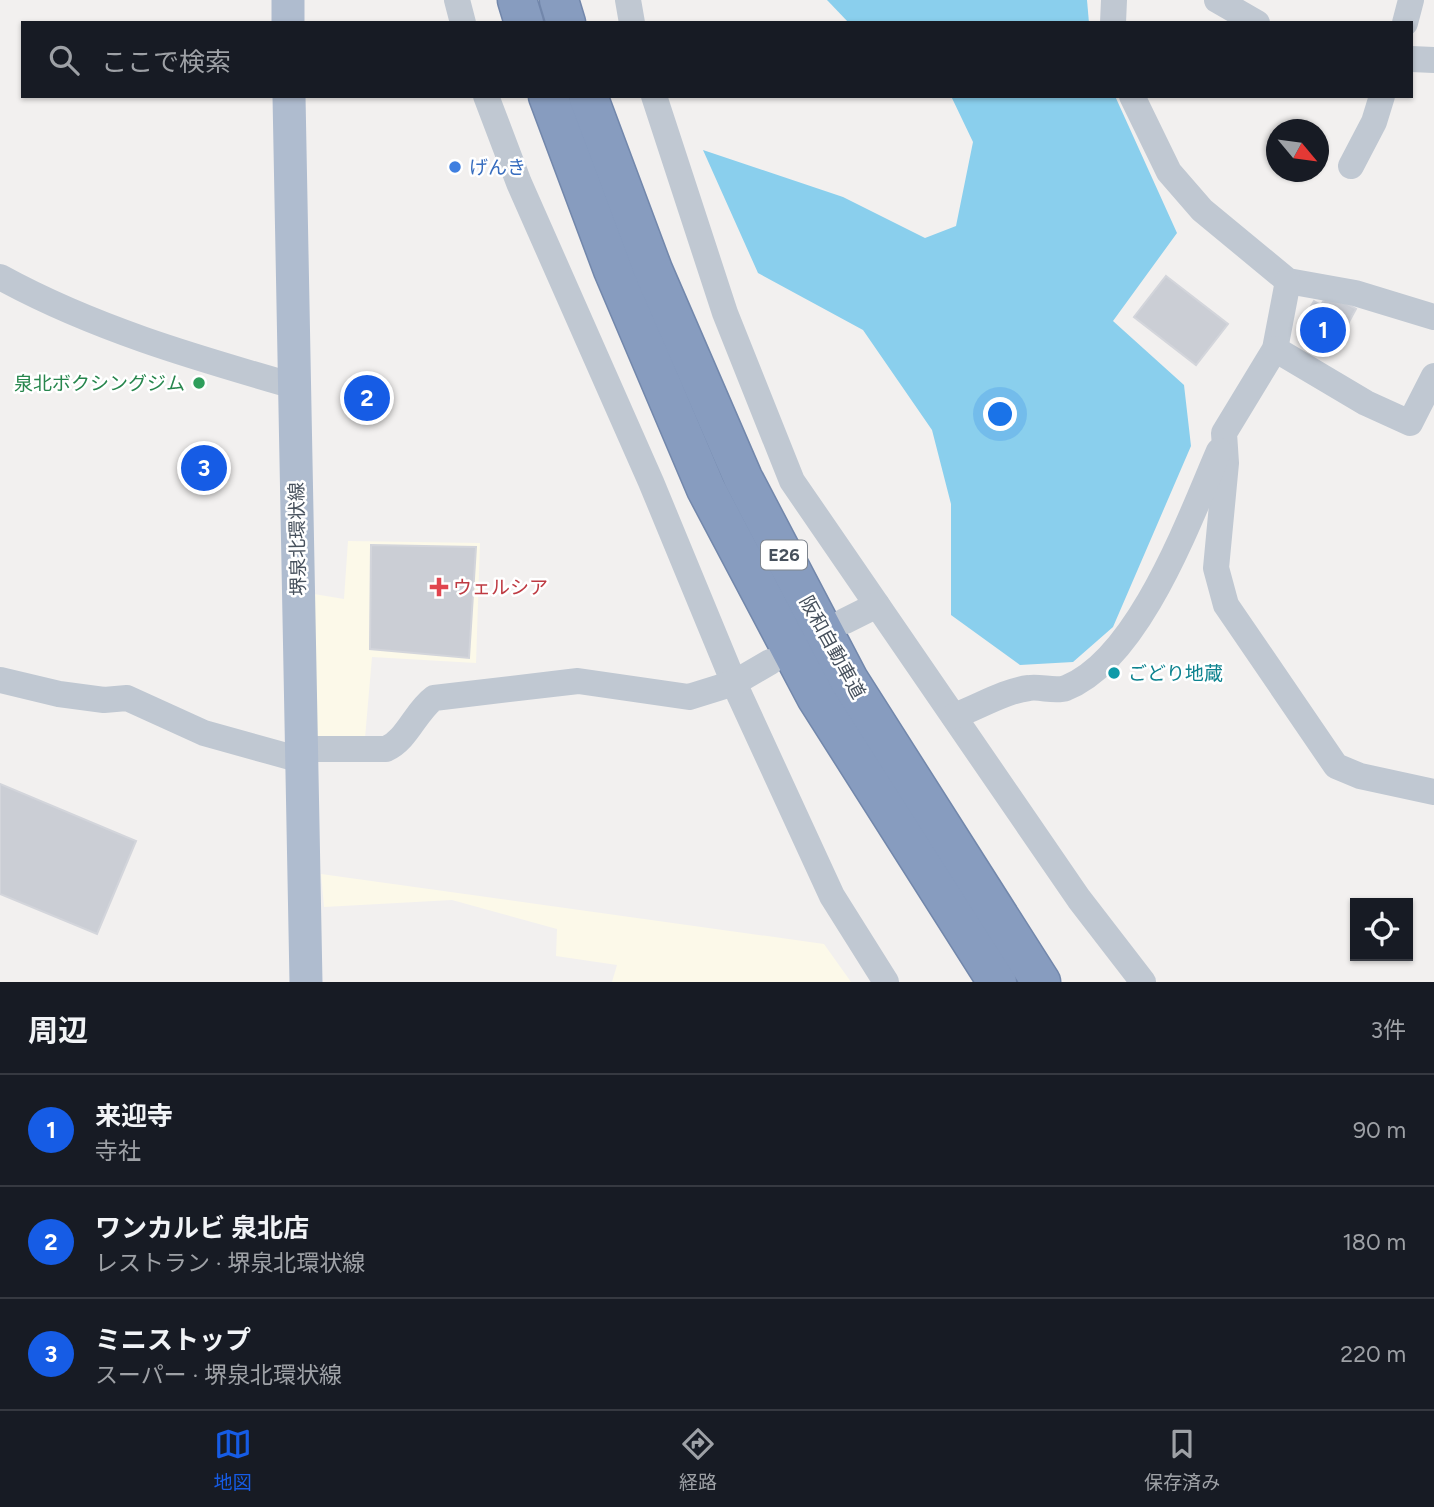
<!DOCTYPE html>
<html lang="ja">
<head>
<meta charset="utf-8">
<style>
	body { margin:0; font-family:Figtree,"Noto Sans JP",sans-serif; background:#242831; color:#f1f3f6 }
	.controls { position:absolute; right:21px; bottom:21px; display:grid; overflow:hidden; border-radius:0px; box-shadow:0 2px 5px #0004 }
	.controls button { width:63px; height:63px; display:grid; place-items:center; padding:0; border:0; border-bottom:2px solid #363941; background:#171b24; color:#f1f3f6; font:35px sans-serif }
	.compass { position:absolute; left:1266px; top:119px; width:63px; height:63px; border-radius:50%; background:#171b24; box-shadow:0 2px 5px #0004; rotate:119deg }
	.you { position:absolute; left:1001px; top:415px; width:24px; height:24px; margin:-18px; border:5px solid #fff; border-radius:50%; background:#1a73e8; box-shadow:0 0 0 10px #1a73e833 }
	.badge { display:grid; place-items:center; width:46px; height:46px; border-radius:50%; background:#165ce5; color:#fff; font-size:23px; font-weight:700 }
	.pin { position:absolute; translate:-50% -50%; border:4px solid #fff; box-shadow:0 2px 7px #0006 }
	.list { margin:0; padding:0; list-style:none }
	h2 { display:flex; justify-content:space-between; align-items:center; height:91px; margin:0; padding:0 28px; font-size:30px }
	h2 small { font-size:23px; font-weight:400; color:#9ea1a6 }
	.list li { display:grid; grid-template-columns:46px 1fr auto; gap:21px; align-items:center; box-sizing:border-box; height:112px; padding:0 28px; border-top:2px solid #363941 }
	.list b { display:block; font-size:26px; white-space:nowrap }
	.list p { margin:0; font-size:23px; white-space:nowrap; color:#9ea1a6 }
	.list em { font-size:23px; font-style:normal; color:#9ea1a6 }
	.icon { flex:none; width:38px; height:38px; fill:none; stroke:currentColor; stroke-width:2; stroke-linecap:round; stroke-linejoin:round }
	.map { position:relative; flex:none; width:1434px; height:982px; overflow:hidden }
	.search { position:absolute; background:#171b24; box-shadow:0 2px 5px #0004; left:21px; right:21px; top:21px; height:77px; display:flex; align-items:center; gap:18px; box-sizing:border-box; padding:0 24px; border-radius:0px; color:#9ea1a6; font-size:26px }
	.sheet { height:427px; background:#171b24 }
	nav { display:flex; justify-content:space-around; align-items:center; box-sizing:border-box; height:98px; border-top:2px solid #363941; background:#171b24; font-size:19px; color:#9ea1a6 }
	nav a { display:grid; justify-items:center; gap:4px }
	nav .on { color:#165ce5 }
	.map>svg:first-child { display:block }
	.commercial { fill:#fcf9e9 }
	.water { fill:#8acfed }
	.building { fill:#cbced5; stroke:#d3d5db; stroke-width:2 }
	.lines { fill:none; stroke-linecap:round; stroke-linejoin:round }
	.highway-casing { stroke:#7287ab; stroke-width:41 }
	.minor { stroke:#c0c8d2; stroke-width:26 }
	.major { stroke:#afbccf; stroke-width:33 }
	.highway { stroke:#879cbf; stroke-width:38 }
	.shop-dot { fill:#3f7fe0; stroke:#fff; stroke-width:2.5 }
	.leisure-dot { fill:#2e9e5b; stroke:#fff; stroke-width:2.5 }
	.health-dot { fill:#e0444e; stroke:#fff; stroke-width:2.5 }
	.culture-dot { fill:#0f9aa8; stroke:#fff; stroke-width:2.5 }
	.labels { text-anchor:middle; stroke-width:5; stroke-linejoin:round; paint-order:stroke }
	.shield { fill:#fff; stroke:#7e858e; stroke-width:2 }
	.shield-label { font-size:18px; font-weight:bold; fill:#47515d }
	.shop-label { font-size:19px; fill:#366cbe; stroke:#fff; text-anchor:start }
	.leisure-label { font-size:19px; fill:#27864d; stroke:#fff; text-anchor:end }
	.street-label { font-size:19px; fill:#47515d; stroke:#fff }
	.health-label { font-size:19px; fill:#be3a42; stroke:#fff; text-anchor:start }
	.culture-label { font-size:19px; fill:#0d838f; stroke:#fff; text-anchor:start }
</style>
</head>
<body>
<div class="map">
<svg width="1434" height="982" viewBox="0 0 1434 982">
	<rect width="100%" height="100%" fill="#f2f0ef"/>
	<!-- commercial -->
	<g class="commercial">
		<path d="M348,541L480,543L476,663L372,657L365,738L315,737L314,594L344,599Z"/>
		<path d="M321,874L824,944L851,982H612L617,965L556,956L557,929L452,900L324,907Z"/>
	</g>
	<!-- water -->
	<g class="water">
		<path d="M827,0H1087L1089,23H849Z"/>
		<path d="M951,96H1115L1177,233L1113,321L1184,385L1191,446L1113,627L1073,662L1020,665L951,615V504L932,430L863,330L758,273L703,150L843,197L925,238L956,226L973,142Z"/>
	</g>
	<!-- building -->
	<g class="building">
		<path d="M1166,276L1228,324L1196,365L1134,317Z"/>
		<path d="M1328,293L1356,309L1333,351L1304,334L1313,320L1305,316L1314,301L1321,305Z"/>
		<path d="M371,545L476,547L469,658L370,649Z"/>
		<path d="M0,784L136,841L97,934L0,894Z"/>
	</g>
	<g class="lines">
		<defs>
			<g id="highway">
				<path d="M517,0L524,23"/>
				<path d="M559,0L566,23"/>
				<path d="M548,96L613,270L706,489L816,697L997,982"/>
				<path d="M588,96L653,270L743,478L849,680L1041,982"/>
			</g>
		</defs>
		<!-- highway casing -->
		<use href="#highway" class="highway-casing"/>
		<!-- minor -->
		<g class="minor">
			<path d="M457,0L463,23"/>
			<path d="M628,0L632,23"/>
			<path d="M1217,0L1257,23"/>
			<path d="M1113,23L1114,0"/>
			<path d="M1405,23L1411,0"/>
			<path d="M1411,59L1434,60"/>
			<path d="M486,96L519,183L651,482L734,683L832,896L886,982"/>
			<path d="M654,96L725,313L792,481L1079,899L1143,982"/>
			<path d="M1132,96L1169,172L1202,210L1288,281L1355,293L1434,317"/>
			<path d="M1351,166L1374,122L1382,96"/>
			<path d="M0,277C93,328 193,357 294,386"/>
			<path d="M1288,281L1275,349L1224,433L1226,463L1216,568L1226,605L1336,766L1360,776L1434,792"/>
			<path d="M1275,349L1366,403L1410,423L1434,376"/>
			<path d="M845,621L877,605"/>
			<path d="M0,680L59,694L104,700L127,698L204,733L301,760"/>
			<path d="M954,716C977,708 1004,691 1029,688C1040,686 1055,692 1066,688C1139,659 1189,520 1219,451"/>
			<path d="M300,749H386C407,740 415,712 434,698L578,681L689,697L734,683L770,662"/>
		</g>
		<!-- major -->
		<g class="major">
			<path d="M288,0V23"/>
			<path d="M289,96L306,982"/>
		</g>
		<!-- highway -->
		<use href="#highway" class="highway"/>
	</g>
	<!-- markers -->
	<circle class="shop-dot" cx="455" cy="167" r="7"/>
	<circle class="leisure-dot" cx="199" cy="383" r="7"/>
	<path class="health-dot" d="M435.5 576.5h7v7h7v7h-7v7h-7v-7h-7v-7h7z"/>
	<circle class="culture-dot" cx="1114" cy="673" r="7"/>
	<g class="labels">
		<!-- shield labels -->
		<rect class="shield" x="761" y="540.5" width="46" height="29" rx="5"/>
		<g class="shield-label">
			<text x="784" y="561">E26</text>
		</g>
		<!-- shop labels -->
		<g class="shop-label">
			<text x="469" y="174">げんき</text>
		</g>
		<!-- leisure labels -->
		<g class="leisure-label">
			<text x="185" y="390">泉北ボクシングジム</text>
		</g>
		<!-- street labels -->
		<g class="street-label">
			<text transform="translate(297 539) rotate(-91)" y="7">堺泉北環状線</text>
			<text transform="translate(833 647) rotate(61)" y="7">阪和自動車道</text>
		</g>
		<!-- health labels -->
		<g class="health-label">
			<text x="453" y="594">ウェルシア</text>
		</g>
		<!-- culture labels -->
		<g class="culture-label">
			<text x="1128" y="680">ごどり地蔵</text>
		</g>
	</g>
</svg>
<div class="controls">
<button><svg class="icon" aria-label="locate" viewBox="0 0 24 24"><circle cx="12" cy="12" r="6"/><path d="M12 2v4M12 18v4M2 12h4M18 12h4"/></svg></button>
</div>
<svg class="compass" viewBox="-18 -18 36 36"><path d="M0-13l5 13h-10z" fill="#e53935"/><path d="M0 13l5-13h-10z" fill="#9ea1a6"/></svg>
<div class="you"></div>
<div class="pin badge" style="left:1323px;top:330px">1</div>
<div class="pin badge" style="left:367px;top:398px">2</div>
<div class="pin badge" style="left:204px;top:468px">3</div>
<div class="search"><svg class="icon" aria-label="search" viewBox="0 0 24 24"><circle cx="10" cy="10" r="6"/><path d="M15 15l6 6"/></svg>ここで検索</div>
</div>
<section class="sheet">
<h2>周辺<small>3件</small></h2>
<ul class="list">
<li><span class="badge">1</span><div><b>来迎寺</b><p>寺社</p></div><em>90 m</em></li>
<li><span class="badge">2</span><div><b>ワンカルビ 泉北店</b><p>レストラン · 堺泉北環状線</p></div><em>180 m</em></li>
<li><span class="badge">3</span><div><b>ミニストップ</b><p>スーパー · 堺泉北環状線</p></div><em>220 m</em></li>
</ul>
</section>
<nav>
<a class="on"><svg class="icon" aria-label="map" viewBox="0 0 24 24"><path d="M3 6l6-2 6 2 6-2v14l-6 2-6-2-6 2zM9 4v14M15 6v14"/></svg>地図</a>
<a><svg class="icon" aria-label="directions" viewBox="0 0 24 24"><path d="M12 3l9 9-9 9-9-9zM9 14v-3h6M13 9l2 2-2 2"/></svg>経路</a>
<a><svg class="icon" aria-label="saved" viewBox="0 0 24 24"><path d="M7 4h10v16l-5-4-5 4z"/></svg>保存済み</a>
</nav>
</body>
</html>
